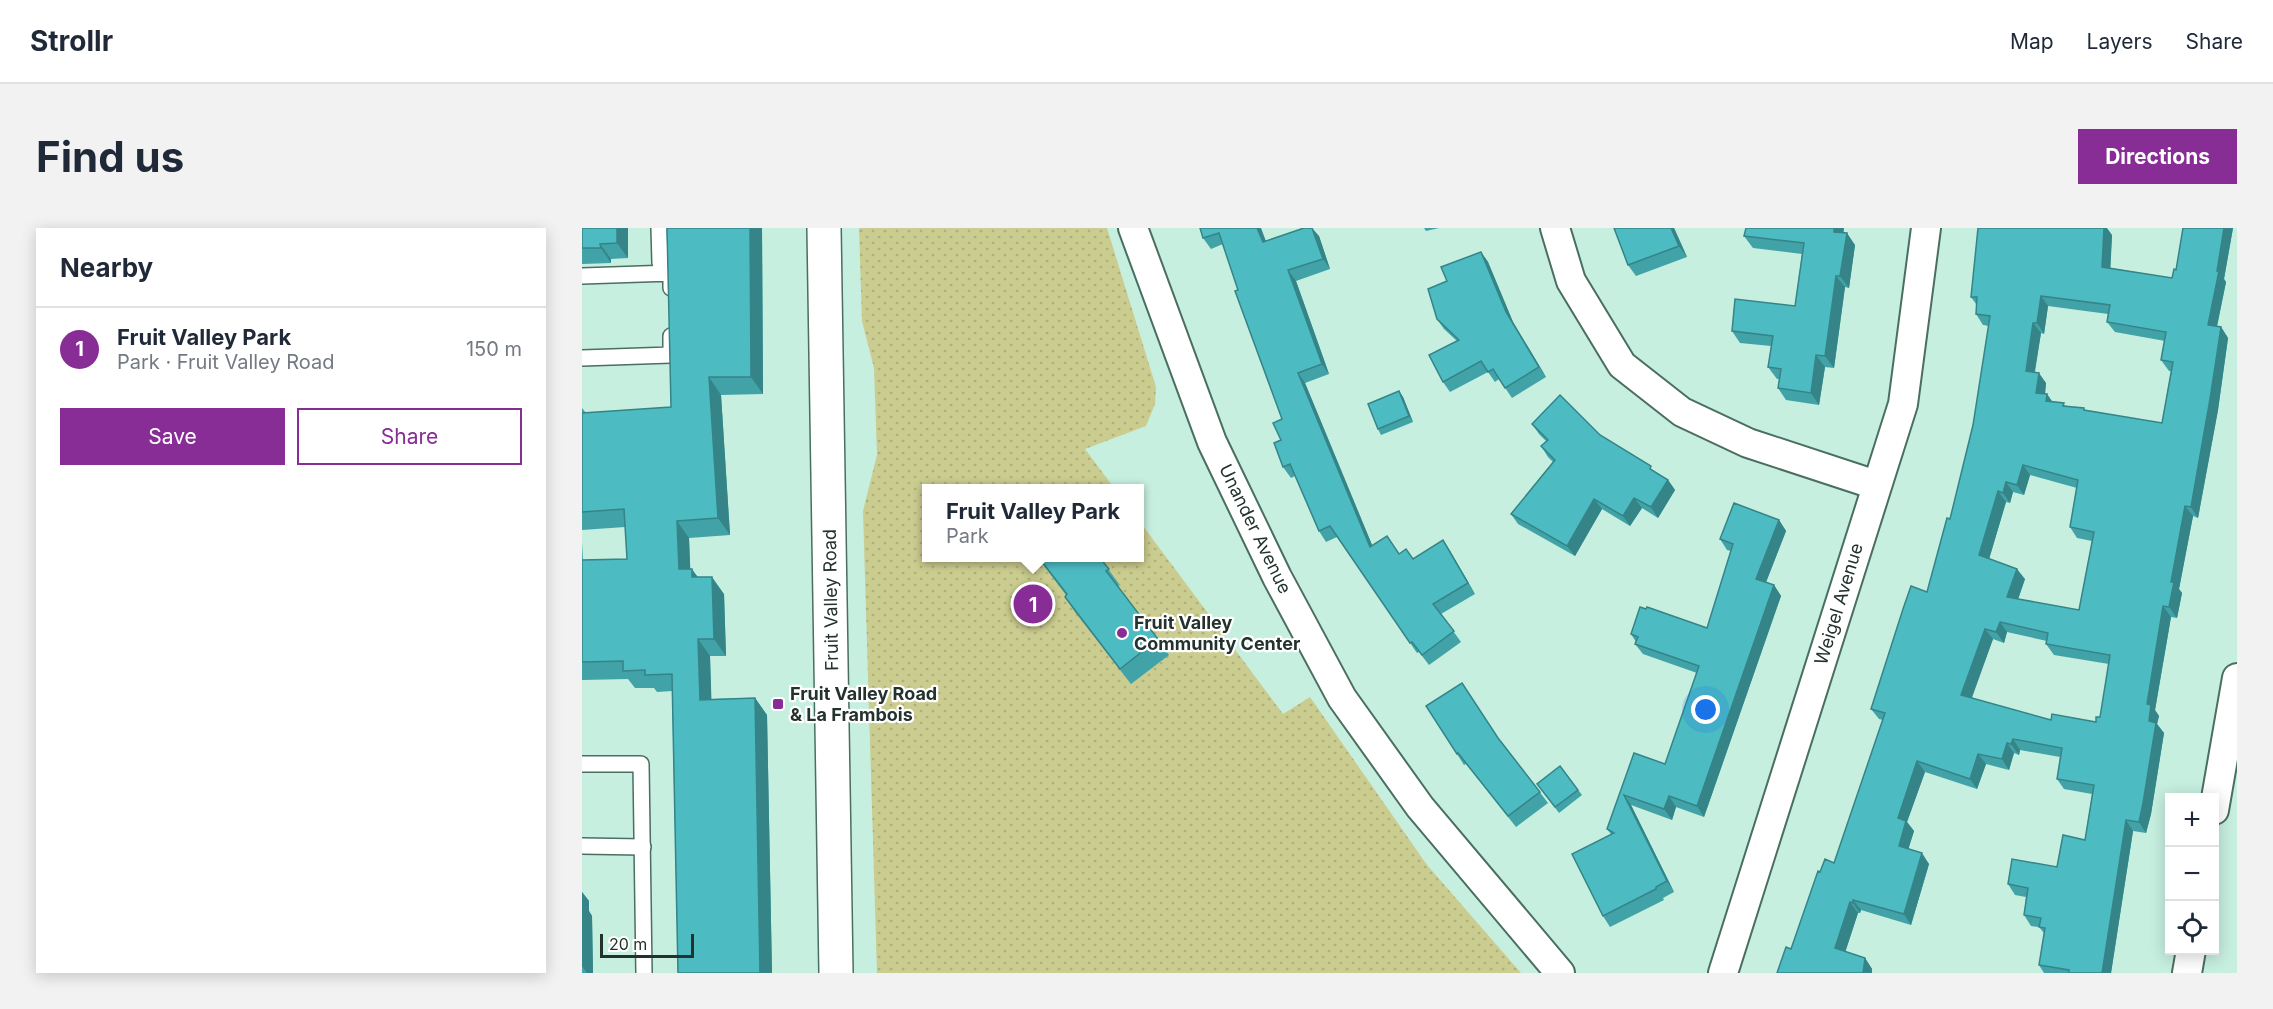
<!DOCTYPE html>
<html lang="en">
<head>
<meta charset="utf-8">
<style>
	body { margin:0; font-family:Inter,sans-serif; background:#f2f2f3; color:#1f2937 }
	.controls { position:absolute; right:18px; bottom:18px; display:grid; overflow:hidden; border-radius:0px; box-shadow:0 3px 15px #0003 }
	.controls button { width:54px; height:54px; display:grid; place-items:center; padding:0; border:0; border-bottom:2px solid #e0e1e3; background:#fff; color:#1f2937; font:30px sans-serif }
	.scale { position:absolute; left:18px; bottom:15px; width:94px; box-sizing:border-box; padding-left:6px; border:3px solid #23322c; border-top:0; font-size:16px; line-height:21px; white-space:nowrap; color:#23322c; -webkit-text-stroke:4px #fff; paint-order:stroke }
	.you { position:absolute; left:1124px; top:482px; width:21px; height:21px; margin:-15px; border:4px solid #fff; border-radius:50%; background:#1a73e8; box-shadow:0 0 0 9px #1a73e833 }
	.badge { display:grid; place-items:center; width:39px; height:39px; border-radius:50%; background:#882c96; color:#fff; font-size:20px; font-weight:700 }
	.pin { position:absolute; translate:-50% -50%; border:3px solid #fff; box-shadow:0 2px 6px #0006 }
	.popup { position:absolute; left:340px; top:256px; width:222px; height:78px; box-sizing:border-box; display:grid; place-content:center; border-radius:0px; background:#fff; filter:drop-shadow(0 2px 4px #0005); font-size:20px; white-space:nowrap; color:#747a83 }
	.popup b { font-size:22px; color:#1f2937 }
	.popup::after { content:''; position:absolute; left:50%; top:100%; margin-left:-12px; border:12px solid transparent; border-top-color:#fff }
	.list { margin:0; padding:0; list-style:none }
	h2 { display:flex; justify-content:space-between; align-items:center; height:78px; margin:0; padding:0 24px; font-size:26px }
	h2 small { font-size:20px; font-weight:400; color:#747a83 }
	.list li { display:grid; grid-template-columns:39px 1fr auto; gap:18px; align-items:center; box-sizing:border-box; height:84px; padding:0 24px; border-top:2px solid #e0e1e3 }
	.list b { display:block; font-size:22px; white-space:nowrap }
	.list p { margin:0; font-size:20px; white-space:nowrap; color:#747a83 }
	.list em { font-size:20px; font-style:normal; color:#747a83 }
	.actions { display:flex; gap:12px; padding:18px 24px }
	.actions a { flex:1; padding:14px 0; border:2px solid #882c96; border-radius:0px; text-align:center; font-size:21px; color:#882c96 }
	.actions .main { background:#882c96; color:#fff }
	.icon { flex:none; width:33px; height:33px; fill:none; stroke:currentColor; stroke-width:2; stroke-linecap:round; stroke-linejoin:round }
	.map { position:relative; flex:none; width:1655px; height:745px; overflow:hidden; border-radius:0px }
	header { display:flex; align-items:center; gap:36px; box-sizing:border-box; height:84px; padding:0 30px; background:#fff; border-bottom:2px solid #e0e1e3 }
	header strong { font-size:28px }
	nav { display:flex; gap:33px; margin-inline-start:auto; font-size:21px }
	.intro { display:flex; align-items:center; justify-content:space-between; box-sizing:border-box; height:144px; padding:0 36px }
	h1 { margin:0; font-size:42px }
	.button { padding:15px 27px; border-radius:0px; background:#882c96; color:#fff; font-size:21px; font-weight:700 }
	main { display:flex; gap:36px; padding:0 36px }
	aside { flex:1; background:#fff; border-radius:0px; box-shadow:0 3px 15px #0003 }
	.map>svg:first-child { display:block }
	.park { fill:url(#park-dots) }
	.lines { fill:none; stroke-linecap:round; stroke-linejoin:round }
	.lane-casing { stroke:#4a6e61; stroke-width:18 }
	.street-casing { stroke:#4a6e61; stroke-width:32 }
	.secondary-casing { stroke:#4a6e61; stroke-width:36 }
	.lane { stroke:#fff; stroke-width:15 }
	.street { stroke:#fff; stroke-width:28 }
	.secondary { stroke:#fff; stroke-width:33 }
	.wall { fill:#41a2a7; fill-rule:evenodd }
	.shaded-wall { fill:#358488 }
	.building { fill:#4cbcc2; stroke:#358488; stroke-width:1.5; fill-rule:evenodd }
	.poi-dot { fill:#882c96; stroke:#fff; stroke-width:2 }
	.labels { text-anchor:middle; stroke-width:4.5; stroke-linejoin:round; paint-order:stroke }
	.street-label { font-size:18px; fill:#23322c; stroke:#fff }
	.poi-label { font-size:18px; font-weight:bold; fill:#23322c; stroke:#fff; text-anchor:start }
</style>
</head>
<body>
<header>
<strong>Strollr</strong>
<nav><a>Map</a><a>Layers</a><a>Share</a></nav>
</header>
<div class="intro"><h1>Find us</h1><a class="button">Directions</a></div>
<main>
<aside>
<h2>Nearby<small></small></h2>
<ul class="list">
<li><span class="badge">1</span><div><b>Fruit Valley Park</b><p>Park · Fruit Valley Road</p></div><em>150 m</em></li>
</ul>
<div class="actions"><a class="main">Save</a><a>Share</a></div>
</aside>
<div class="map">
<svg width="1655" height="745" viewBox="0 0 1655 745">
	<defs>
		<pattern id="park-dots" width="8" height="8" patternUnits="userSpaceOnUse" patternTransform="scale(1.5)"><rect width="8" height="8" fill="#cbcc8f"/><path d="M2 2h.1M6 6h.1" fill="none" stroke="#aeb07c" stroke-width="1.8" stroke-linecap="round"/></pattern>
	</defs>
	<rect width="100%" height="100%" fill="#c6efdf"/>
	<!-- park -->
	<path class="park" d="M277,0H525L574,159L573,176L564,198L503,221L532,260H344V330H558V294L701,486L728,469L845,637L939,745H295L281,283L295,227L292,140L280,93Z"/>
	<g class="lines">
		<defs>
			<g id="lane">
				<path d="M77,0L78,35L89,45"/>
				<path d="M0,48L89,45V60"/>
				<path d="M0,130L89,127V108"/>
				<path d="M0,536H59L62,745"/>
				<path d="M0,618L61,619"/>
			</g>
			<g id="street">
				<path d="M551,0L630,214L695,349L760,470L838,579L978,745"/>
				<path d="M973,0L989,53L1040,137L1100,184L1166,215L1294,257"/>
				<path d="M1632,582L1655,450"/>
				<path d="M1141,745L1321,176L1344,0"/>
				<path d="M1605,745L1609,722"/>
			</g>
			<path id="secondary" d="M242,0L254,745"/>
		</defs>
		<!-- lane casing -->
		<use href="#lane" class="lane-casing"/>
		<!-- street casing -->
		<use href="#street" class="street-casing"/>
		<!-- secondary casing -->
		<use href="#secondary" class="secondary-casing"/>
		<!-- lane -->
		<use href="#lane" class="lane"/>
		<!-- street -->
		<use href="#street" class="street"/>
		<!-- secondary -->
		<use href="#secondary" class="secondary"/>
	</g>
	<!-- wall -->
	<g class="wall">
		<path d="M0,0H46V30L29,31V35L0,36Z"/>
		<path d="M85,0H180L181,166L139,167L148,307L107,310L108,341L116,349L142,366L144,428H128L129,471L173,470L185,487L190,745H96L90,463L75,464L72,460H53L46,451L0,452V314L1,332L45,331L43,299L0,302V180L4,185L89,179Z"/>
		<path d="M618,0L684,13L737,8L748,41L714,53L747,146L723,155L790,317L831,331L861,312L868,323L893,366L859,386L879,414L847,437L837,424L835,425L755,309L744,314L737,303L713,248L709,250L701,239L699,212L700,191L641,16L629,21L621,10Z"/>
		<path d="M842,0H857L844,3Z"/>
		<path d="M1092,0L1105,29L1054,48L1046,37Z"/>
		<path d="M1262,0L1261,5L1273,17L1267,60L1263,59L1252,140L1243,139L1237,177L1204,172L1196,160L1197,151H1195L1186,139L1189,118L1158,115L1150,103L1213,78L1220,26L1171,20L1162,8Z"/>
		<path d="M1601,0H1651L1642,51L1644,54L1635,99H1639L1646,110L1636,182L1616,290L1611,288L1597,361L1600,365L1595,390L1589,389L1573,482L1577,488L1575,496L1582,505L1569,586L1564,605L1551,603L1529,745H1462L1457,737L1462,705L1457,699L1449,698L1442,687L1444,669L1433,667L1426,656L1475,639L1503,612L1510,566L1482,561L1475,551L1478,529L1438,522L1437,527L1432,525L1427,542L1404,536L1395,561L1343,544L1325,594L1332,603L1326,621L1347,636L1329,697L1279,682L1278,685H1276L1263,724L1283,730L1290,741V745H1195L1209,721L1238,644L1252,635L1301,492L1297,491L1289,481L1345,364L1368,291L1391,197L1407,98L1401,97L1394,86V76L1389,69L1530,7L1528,40L1590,50L1594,42ZM1466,78L1526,86L1525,94L1533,104L1583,113L1579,132L1587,143H1589L1580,195L1504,183L1470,174L1465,166H1463L1464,155L1453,144L1459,105L1462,106ZM1448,247L1495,260L1488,299L1495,310L1510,313L1497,382L1436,371L1443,351L1407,331L1424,274L1428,275L1431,264L1442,267ZM1425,404L1465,413L1464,416L1472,427L1527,436L1518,489L1514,494L1469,492L1389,470L1411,411L1422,415Z"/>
		<path d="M899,24L906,34L931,94L964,149L930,170L917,151L913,154L906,144L868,164L861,154L875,113L862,101L855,91L865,53Z"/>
		<path d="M817,163L821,169L831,194L799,207L796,201Z"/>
		<path d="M950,196L1018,207L1086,252L1093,262L1076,290L1060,280L1048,298L1020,281L993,328L936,296L929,286L971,234L966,229L959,218L964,213L957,206Z"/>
		<path d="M1197,292L1204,303L1184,354L1192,357L1199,368L1122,589L1094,579L1090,592L1049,577L1092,664L1081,670L1082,672L1028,699L1021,688L1029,606L1025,601L1052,525L1083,536L1115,445L1061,426L1053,416L1054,414L1049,406L1125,400L1149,323L1145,322L1138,311Z"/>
		<path d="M456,330H518L537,356L536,358L587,427L549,456L493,384L483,369L484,367Z"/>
		<path d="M919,513L966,575L934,599L884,536L882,537L875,526Z"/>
		<path d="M978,538L1000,567L977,585L955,556Z"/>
		<path d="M0,664L7,673V683L10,688L11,745H0Z"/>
	</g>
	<!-- shaded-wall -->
	<g class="shaded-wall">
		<path d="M35,0H46V30L35,15Z"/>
		<path d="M168,0H180L181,166L169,149Z"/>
		<path d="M675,0H679L688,24L681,14Z"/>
		<path d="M730,0L737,8L748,41L741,31Z"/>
		<path d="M1089,0H1092L1105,29L1097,18Z"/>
		<path d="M1252,0H1262L1260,16L1252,4Z"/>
		<path d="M1522,0H1525L1530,7L1528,50L1520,39Z"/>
		<path d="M1642,0H1651L1642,51L1644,54L1633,107L1626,97Z"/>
		<path d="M1265,5L1273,17L1267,60L1258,48Z"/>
		<path d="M18,16L29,31V35L19,20Z"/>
		<path d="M899,24L906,34L931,94L964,149L957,139L924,84Z"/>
		<path d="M706,42L714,53L747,146L740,136Z"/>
		<path d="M1254,48L1263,59L1252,140L1243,128Z"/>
		<path d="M1459,68L1466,78L1462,106L1455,95Z"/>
		<path d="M1451,95L1459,105L1451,153L1444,143Z"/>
		<path d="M1639,99L1646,110L1636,182L1616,290L1609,279Z"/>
		<path d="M1234,127L1243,139L1237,177L1229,165Z"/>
		<path d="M716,145L723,155L795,329L788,319Z"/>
		<path d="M1457,145L1464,155L1462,175L1454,165Z"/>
		<path d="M127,149L139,167L148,307L136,290Z"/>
		<path d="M817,163L821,169L831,194L827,188Z"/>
		<path d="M1465,166L1472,176L1464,173Z"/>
		<path d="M1441,237L1448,247L1442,267L1435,257Z"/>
		<path d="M1086,252L1093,262L1076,290L1069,279Z"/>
		<path d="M1424,254L1431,264L1428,275L1421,265Z"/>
		<path d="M1416,263L1424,274L1405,338L1397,327Z"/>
		<path d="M1052,270L1060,280L1048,298L1041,288Z"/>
		<path d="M1012,271L1020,281L993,328L985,318Z"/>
		<path d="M1603,278L1611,288L1597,361L1600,365L1595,390L1587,379L1589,354Z"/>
		<path d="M1197,292L1204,303L1181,362L1174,351Z"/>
		<path d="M95,293L107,310L109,358L97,341Z"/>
		<path d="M861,312L868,323L893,366L886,355Z"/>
		<path d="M110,341L122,358L110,349Z"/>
		<path d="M1435,341L1443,351L1433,380L1425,369Z"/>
		<path d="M130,349L142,366L144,428L132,411Z"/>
		<path d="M1192,357L1199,368L1122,589L1115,578Z"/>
		<path d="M1581,378L1589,389L1573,482L1577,488L1575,496L1582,505L1569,586L1564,605L1557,594L1567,493L1565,476Z"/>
		<path d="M1418,394L1425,404L1422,415L1414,404Z"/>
		<path d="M1403,401L1411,411L1387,478L1379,467Z"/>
		<path d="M116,411L128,428L130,489L118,472Z"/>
		<path d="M173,470L185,487L190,745H178Z"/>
		<path d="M1431,511L1438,522L1437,527L1429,516Z"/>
		<path d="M1425,515L1432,525L1427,542L1420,531Z"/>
		<path d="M1396,526L1404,536L1395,561L1388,551Z"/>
		<path d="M1335,533L1343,544L1325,594L1332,603L1324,629L1317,618L1316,590Z"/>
		<path d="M1042,567L1049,577L1092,664L1085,653Z"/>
		<path d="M1087,568L1094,579L1090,592L1082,581Z"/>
		<path d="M1544,592L1551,603L1529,745H1520Z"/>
		<path d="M1340,625L1347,636L1329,697L1322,686Z"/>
		<path d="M0,664L7,673V683L10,688L11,745H5L0,738Z"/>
		<path d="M1271,672L1279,682L1278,685L1271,675Z"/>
		<path d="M1268,674L1276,685L1261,731L1253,720Z"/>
		<path d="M1283,730L1290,741V745H1281Z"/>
	</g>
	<!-- building -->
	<g class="building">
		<path d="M0,0H35V15L18,16L19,20H0Z"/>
		<path d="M85,0H168L169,149H127L136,290L95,293L97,341H110V349H130L132,411H116L118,472L173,470L178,745H96L90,446L63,447V442L41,443V433L0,434V332L45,331L42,281L0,284V185L89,179Z"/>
		<path d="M618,0H675L681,14L722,0H730L741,31L706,42L740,136L716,145L788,319L805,308L817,326L824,321L831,331L861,312L886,355L851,376L872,403L840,427L830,414L828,415L748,298L737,303L708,236L701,239L692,215L699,212L691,195L700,191L653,63L656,62L637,5L621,10Z"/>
		<path d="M1032,0H1089L1097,18L1046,37Z"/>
		<path d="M1164,0H1252V4L1265,5L1258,48H1254L1243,128L1234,127L1229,165L1196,160L1199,141L1186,139L1191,108L1150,103L1153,71L1213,78L1222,15L1162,8Z"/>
		<path d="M1396,0H1522L1520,39L1590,50L1592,41L1594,42L1601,0H1642L1635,43H1637L1626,97L1639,99L1628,171L1609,279L1603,278L1589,354H1592L1587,379L1581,378L1565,476L1569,477L1567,493L1574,495L1561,575L1557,594L1544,592L1520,745H1487V742L1457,737L1463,700L1457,699L1459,690L1442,687L1446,660L1426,656L1430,631L1475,639L1481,607L1503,612L1512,557L1475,551L1480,520L1431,511L1429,516L1425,515L1420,531L1396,526L1388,551L1335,533L1316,590L1324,593L1317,618L1340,625L1322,686L1271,672V675L1268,674L1253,720L1283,730L1281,745H1195L1204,719L1209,721L1236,643L1238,644L1243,631L1252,635L1303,485L1289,481L1321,381L1329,358L1345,364L1365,290L1368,291L1391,197L1408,88L1394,86L1395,69H1389ZM1459,68L1528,77L1525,94L1584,104L1579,132L1591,134L1580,195L1502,182V180L1481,178L1482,175L1464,173L1465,166L1454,165L1457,145L1444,143L1451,95H1455ZM1441,237L1496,252L1488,299L1512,304L1497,382L1425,369L1435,341L1397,327L1416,263L1421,265L1424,254L1435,257ZM1418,394L1466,405L1464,416L1528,427L1518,489H1514V494L1470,486L1469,492L1379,467L1403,401L1414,404Z"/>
		<path d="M899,24L924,84L957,139L923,160L911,141L906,144L899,133L861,154L847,127L877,112L855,91L846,61L865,53L859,39Z"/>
		<path d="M817,163L827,188L796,201L786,176Z"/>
		<path d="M978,167L1018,207L1069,238L1068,241L1086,252L1069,279L1052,270L1041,288L1012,271L985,318L929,286L973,232L959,218L966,212L950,196Z"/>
		<path d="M1152,275L1197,292L1174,351L1192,357L1115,578L1087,568L1082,581L1042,567L1085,653L1074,659V661L1021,688L990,626L1032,605L1025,601L1052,525L1083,536L1117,438L1053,416L1056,409L1049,406L1058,379L1064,381L1065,379L1125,400L1151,316L1138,311Z"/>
		<path d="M457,330H518L527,341L524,343L576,411L538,441L483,369L485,366Z"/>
		<path d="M880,455L916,510L958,564L926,588L876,525L875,526L844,478Z"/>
		<path d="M978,538L996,562L973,579L955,556Z"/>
	</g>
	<!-- markers -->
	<g class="poi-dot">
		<circle cx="540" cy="405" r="6"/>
		<rect x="190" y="470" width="12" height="12" rx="3"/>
	</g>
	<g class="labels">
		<!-- street labels -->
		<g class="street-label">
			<text transform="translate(673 301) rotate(64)" y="6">Unander Avenue</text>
			<text transform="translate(249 372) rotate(-91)" y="6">Fruit Valley Road</text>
			<text transform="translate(1257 376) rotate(-73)" y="6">Weigel Avenue</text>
		</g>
		<!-- poi labels -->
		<g class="poi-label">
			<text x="552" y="401">Fruit Valley<tspan x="552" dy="21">Community Center</tspan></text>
			<text x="208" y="472">Fruit Valley Road<tspan x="208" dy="21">&amp; La Frambois</tspan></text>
		</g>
	</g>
</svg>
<div class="controls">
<button>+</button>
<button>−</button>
<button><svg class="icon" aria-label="locate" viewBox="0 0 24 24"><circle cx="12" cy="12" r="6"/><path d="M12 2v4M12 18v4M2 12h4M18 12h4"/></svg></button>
</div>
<div class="scale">20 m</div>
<div class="you"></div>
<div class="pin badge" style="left:451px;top:376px">1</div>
<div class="popup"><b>Fruit Valley Park</b>Park</div>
</div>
</main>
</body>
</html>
